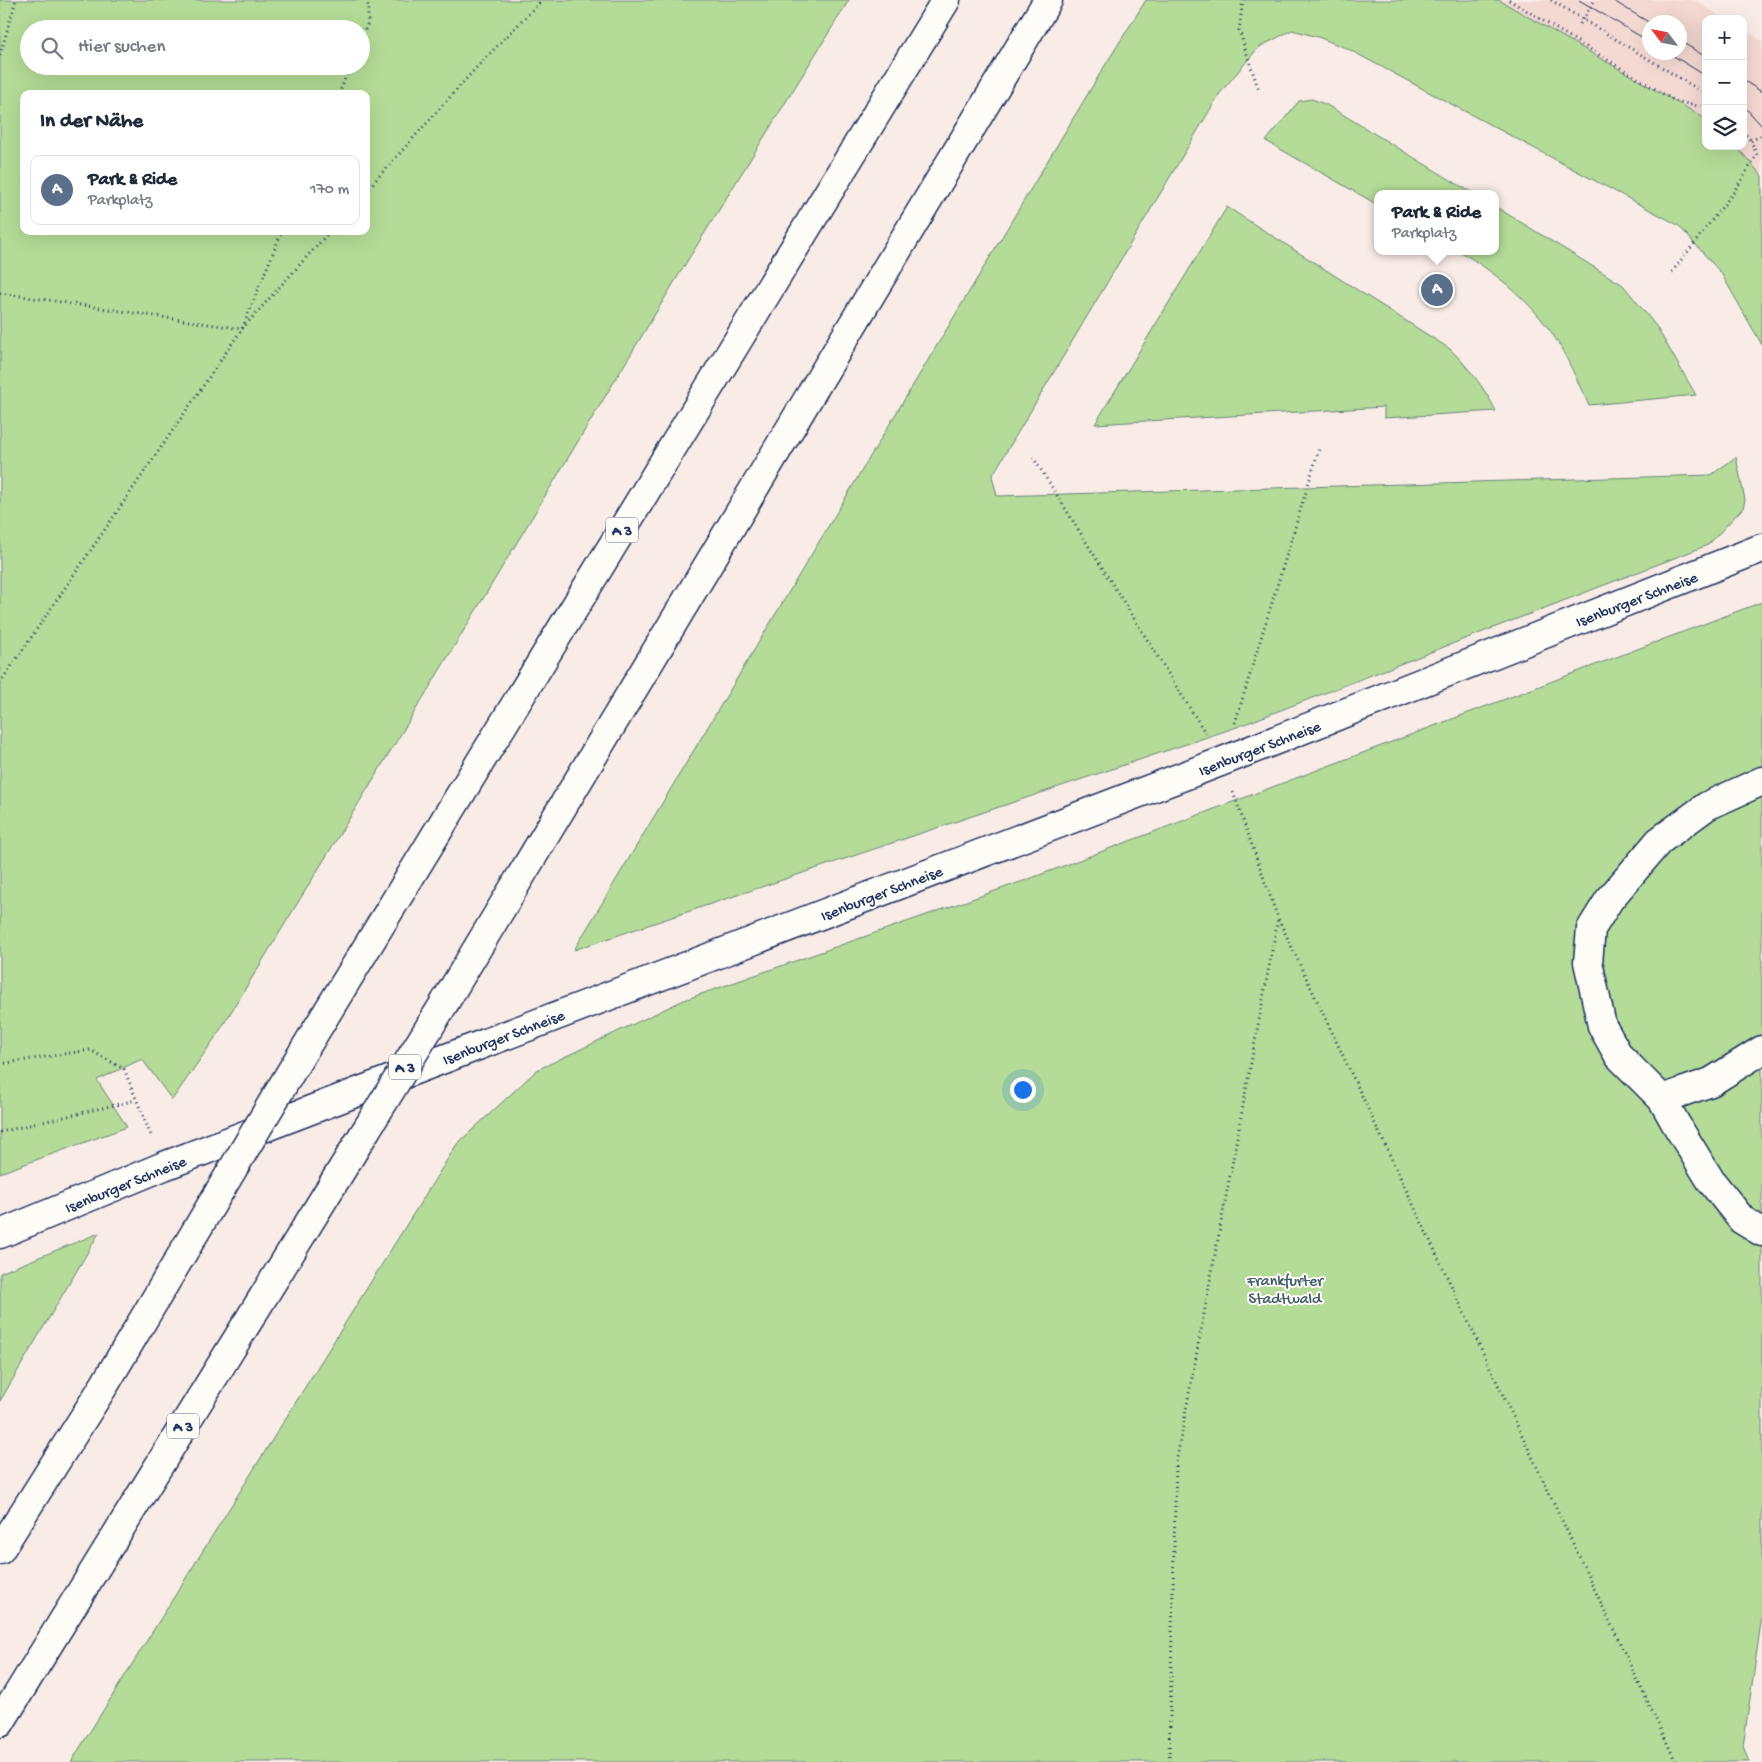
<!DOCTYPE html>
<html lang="de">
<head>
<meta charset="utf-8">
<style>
	body { margin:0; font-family:"Gochi Hand",sans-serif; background:#f2f2f3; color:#1f2937 }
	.controls { position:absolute; right:15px; top:15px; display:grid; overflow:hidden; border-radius:10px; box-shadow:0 5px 20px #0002 }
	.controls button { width:45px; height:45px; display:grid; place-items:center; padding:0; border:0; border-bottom:1px solid #e0e1e3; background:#fff; color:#1f2937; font:25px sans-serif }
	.compass { position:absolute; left:1642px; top:15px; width:45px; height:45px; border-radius:50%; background:#fff; box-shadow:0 5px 20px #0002; rotate:302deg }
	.you { position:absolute; left:1022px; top:1089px; width:18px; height:18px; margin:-12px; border:4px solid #fff; border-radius:50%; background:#1a73e8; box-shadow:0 0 0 8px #1a73e833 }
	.badge { display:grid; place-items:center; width:32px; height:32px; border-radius:50%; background:#1b2f5e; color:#fff; font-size:16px; font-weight:700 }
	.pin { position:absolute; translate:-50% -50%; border:2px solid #fff; box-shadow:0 1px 5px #0006 }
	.popup { position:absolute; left:1374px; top:190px; width:125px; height:65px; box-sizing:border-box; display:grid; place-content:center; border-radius:10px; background:#fff; filter:drop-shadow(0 1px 4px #0005); font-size:16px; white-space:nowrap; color:#747a83 }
	.popup b { font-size:19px; color:#1f2937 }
	.popup::after { content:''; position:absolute; left:50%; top:100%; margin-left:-10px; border:10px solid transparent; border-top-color:#fff }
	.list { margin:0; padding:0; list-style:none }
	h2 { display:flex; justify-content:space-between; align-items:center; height:65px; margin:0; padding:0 20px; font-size:21px }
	h2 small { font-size:16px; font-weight:400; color:#747a83 }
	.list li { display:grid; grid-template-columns:32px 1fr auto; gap:15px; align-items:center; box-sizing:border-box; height:70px; margin:0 10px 10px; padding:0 10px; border:1px solid #e0e1e3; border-radius:10px }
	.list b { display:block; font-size:19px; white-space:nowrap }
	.list p { margin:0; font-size:16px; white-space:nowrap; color:#747a83 }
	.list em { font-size:16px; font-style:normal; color:#747a83 }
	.icon { flex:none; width:28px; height:28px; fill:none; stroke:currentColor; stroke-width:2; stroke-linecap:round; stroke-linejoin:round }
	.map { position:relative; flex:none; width:1762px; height:1762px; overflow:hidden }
	.search { position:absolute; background:#fff; box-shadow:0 5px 20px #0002; left:20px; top:20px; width:350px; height:55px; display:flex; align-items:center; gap:12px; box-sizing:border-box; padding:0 18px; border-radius:28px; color:#747a83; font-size:19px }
	.panel { position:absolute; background:#fff; box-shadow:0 5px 20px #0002; left:20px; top:90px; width:350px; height:145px; border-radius:10px }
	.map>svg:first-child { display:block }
	.built { fill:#f4d9d2; fill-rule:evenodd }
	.green { fill:#b4db97; stroke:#68857a; fill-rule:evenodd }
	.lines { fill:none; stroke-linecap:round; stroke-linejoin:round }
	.minor-casing { stroke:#1b2f5e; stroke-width:31 }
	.major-casing { stroke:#1b2f5e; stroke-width:31 }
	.highway-casing { stroke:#1b2f5e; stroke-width:31 }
	.path { stroke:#1b2f5e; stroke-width:3; stroke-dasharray:1 4; stroke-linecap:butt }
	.minor { stroke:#fdfcf7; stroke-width:28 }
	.major { stroke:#fdfcf7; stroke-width:28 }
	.highway { stroke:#fdfcf7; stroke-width:28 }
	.tram { stroke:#1b2f5e; stroke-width:1 }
	.highway-bridge-casing { stroke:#1b2f5e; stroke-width:31; stroke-linecap:butt }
	.highway-bridge { stroke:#fdfcf7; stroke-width:28 }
	.labels { text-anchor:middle; stroke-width:4; stroke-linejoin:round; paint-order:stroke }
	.shield { fill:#fdfcf7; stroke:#5f6c8c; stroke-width:1 }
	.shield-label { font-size:15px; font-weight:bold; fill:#1b2f5e }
	.street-label { font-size:16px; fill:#1b2f5e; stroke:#fdfcf7 }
	.park-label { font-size:16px; fill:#415a6c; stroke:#fdfcf7 }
</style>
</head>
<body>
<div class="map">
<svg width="1762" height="1762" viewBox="0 0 1762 1762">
	<rect width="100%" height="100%" fill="#f9ece6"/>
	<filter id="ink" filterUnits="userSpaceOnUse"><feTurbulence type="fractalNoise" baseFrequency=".02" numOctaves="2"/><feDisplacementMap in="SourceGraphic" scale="10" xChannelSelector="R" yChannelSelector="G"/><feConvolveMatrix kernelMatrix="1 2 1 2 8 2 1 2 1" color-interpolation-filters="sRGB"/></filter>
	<g filter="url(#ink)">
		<!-- built -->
		<path class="built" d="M1489,0H1694L1725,19H1706V146H1743V29L1762,41V323L1751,303ZM1650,22H1680V52H1650Z"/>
		<!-- green -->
		<g class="green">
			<path d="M0,0H849L678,276L429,688L217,1035L172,1100L142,1059L97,1080L127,1127L0,1173ZM29,29H361V66H29ZM24,94H366V231H24Z"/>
			<path d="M1146,0H1499L1706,119V146H1736L1762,176V345L1721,273L1678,225L1348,49L1318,37L1292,30L1258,48L1220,93L992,476L997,496L1711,475L1736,457L1745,500L1743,508L1708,545L1237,727L574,950L1104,67Z"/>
			<path d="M1312,99L1327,105L1474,194H1378V205L1266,141L1299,101Z"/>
			<path d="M1227,207L1450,349C1469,368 1484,387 1496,411L1384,418V407L1095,424Z"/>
			<path d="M1496,207L1623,285L1656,326L1696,395L1589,405C1579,386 1571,365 1560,346C1537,306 1498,274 1459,251H1496Z"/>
			<path d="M1762,602V1616L1743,1746L1749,1762H71L457,1144L537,1070L684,1000L1029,879Z"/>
			<path d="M99,1233L0,1401V1273Z"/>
		</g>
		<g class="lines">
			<defs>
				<g id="minor">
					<path d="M1762,781L1707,806L1659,841L1609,900L1591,929L1588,962L1602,1026L1619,1056L1662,1099L1711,1082L1762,1050"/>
					<path d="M1662,1099L1676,1124L1711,1181L1742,1220L1762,1232"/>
				</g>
				<path id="major" d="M0,1234L164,1166L1223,761L1762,548"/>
				<g id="highway">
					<path d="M445,1002L1048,0"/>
					<path d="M298,1060L946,0"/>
					<path d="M0,1550L105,1384L222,1187"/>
					<path d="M0,1723L365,1132"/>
				</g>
			</defs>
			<!-- minor casing -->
			<use href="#minor" class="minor-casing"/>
			<!-- major casing -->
			<use href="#major" class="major-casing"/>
			<!-- highway casing -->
			<use href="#highway" class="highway-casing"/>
			<!-- path -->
			<g class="path">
				<path d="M1243,0L1239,30L1259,91"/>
				<path d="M1509,0L1675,101L1706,108"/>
				<path d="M1551,0L1706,94"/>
				<path d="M1580,24L1595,0"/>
				<path d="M361,39L368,23V0"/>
				<path d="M0,55L16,0"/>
				<path d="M339,94L350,66"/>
				<path d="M1743,131L1751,141"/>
				<path d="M366,191L475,69L542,0"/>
				<path d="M1672,272L1733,193L1757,155L1751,141L1762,135"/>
				<path d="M0,293L242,329L330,231"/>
				<path d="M1033,457L1206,734"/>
				<path d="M0,683L242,329L282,231"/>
				<path d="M1235,723L1320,446"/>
				<path d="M1233,792L1278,918L1676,1762"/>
				<path d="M0,1064L90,1050L124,1069L152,1138"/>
				<path d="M0,1132L136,1100"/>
				<path d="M1169,1762L1176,1463L1278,919"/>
			</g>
			<!-- minor -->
			<use href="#minor" class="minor"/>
			<!-- major -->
			<use href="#major" class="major"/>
			<!-- highway -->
			<use href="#highway" class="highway"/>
			<!-- tram -->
			<g class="tram">
				<path d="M1579,0L1650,42"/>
				<path d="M1612,0L1650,23"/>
				<path d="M1680,41L1706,57"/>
				<path d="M1667,52L1706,76"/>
				<path d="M1743,80L1762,92"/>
				<path d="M1743,105L1762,126"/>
			</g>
			<defs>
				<g id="highway-bridge">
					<path d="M365,1132L445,1002"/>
					<path d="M222,1187L298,1060"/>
				</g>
			</defs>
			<!-- highway-bridge casing -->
			<use href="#highway-bridge" class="highway-bridge-casing"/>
			<!-- highway-bridge -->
			<use href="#highway-bridge" class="highway-bridge"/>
		</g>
	</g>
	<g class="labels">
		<!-- shield labels -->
		<g class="shield">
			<rect x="606" y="517.5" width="32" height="25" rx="4"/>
			<rect x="389" y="1054.5" width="32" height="25" rx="4"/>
			<rect x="167" y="1413.5" width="32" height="25" rx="4"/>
		</g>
		<g class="shield-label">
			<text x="622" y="535">A 3</text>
			<text x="405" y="1072">A 3</text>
			<text x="183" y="1431">A 3</text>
		</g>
		<!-- street labels -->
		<g class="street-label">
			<text transform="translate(1636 598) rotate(-21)" y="6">Isenburger Schneise</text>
			<text transform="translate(1259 747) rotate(-21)" y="6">Isenburger Schneise</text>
			<text transform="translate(881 892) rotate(-21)" y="6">Isenburger Schneise</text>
			<text transform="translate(503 1036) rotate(-21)" y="6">Isenburger Schneise</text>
			<text transform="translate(125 1183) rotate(-22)" y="6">Isenburger Schneise</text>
		</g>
		<!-- park labels -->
		<g class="park-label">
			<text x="1285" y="1285">Frankfurter<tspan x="1285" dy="18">Stadtwald</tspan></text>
		</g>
	</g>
</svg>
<div class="controls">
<button>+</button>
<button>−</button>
<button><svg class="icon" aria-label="layers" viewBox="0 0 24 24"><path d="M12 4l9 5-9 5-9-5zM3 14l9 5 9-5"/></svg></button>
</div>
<svg class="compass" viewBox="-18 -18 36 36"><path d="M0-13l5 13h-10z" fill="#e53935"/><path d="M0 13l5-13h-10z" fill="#747a83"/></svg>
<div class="you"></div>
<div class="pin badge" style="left:1437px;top:290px;background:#5c6f8a">A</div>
<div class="popup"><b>Park &amp; Ride</b>Parkplatz</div>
<div class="search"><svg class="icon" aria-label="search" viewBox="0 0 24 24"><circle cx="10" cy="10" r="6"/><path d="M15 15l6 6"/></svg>Hier suchen</div>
<section class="panel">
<h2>In der Nähe<small></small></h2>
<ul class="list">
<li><span class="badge" style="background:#5c6f8a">A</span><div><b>Park &amp; Ride</b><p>Parkplatz</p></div><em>170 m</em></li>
</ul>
</section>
</div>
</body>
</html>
